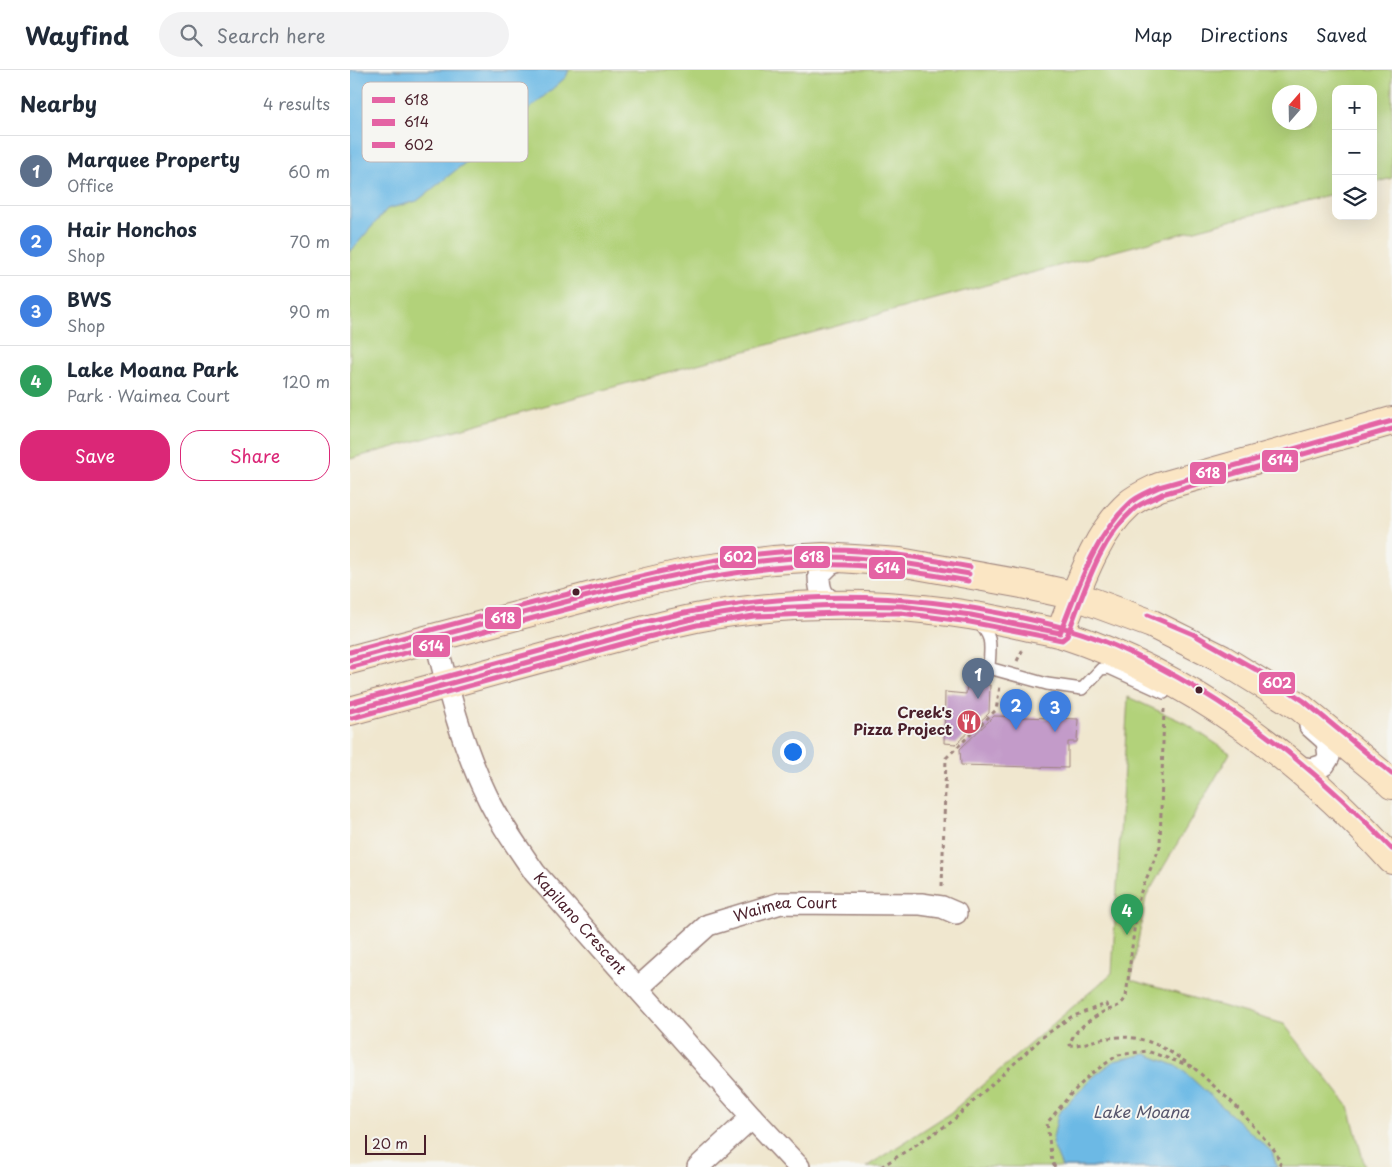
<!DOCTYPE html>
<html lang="en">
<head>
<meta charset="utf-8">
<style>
	body { margin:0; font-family:"Playpen Sans",sans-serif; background:#f2f2f3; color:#1f2937 }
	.controls { position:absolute; right:15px; top:15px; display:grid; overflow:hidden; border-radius:10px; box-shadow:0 5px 20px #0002 }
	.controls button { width:45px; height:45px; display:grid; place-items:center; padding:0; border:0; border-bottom:1px solid #e0e1e3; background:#fff; color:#1f2937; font:25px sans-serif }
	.compass { position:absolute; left:922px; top:15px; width:45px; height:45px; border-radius:50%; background:#fff; box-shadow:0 5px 20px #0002; rotate:20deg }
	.scale { position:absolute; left:15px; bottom:12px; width:61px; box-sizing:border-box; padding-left:5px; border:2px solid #4a1f2b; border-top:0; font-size:14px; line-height:18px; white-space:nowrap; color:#4a1f2b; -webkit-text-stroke:4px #f6f6f2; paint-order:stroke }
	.you { position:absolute; left:442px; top:681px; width:18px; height:18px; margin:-12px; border:4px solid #fff; border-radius:50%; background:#1a73e8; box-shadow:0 0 0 8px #1a73e833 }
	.badge { display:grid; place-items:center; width:32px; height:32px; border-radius:50%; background:#db2777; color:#fff; font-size:16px; font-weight:700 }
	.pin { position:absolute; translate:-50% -41px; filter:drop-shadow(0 1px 2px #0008) }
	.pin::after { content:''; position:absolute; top:26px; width:18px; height:15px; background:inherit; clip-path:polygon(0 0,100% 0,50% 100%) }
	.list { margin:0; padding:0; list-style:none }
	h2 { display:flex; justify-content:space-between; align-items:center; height:65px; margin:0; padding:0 20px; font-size:21px }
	h2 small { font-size:16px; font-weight:400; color:#747a83 }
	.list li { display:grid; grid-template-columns:32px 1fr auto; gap:15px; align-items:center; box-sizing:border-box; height:70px; padding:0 20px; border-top:1px solid #e0e1e3 }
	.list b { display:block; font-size:19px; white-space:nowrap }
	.list p { margin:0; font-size:16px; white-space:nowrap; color:#747a83 }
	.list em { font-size:16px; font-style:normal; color:#747a83 }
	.actions { display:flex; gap:10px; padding:15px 20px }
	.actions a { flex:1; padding:11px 0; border:1px solid #db2777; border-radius:20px; text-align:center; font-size:18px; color:#db2777 }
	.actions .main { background:#db2777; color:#fff }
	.icon { flex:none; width:28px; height:28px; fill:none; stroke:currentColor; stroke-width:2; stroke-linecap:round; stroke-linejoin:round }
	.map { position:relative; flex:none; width:1042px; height:1097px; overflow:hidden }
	header { display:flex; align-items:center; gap:30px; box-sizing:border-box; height:70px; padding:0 25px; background:#fff; border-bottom:1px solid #e0e1e3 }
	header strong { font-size:24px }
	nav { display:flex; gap:28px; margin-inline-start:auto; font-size:18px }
	.search { width:350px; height:45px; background:#f2f2f3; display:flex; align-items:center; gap:12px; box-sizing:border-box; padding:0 18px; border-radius:28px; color:#747a83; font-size:19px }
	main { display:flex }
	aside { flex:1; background:#fff }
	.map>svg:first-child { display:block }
	.green { fill:#b2d27a; stroke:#7e7852; fill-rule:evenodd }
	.water { fill:#6cb9e5; stroke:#5b6c88 }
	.building { fill:#c39bc9 }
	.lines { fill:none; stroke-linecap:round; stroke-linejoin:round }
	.lane-casing { stroke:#9d837d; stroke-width:14 }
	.street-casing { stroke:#9d837d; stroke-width:24 }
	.secondary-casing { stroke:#9d837d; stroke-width:30 }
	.path { stroke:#9d837d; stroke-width:3; stroke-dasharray:4 4; stroke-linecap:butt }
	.lane { stroke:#fff; stroke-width:11 }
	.street { stroke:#fff; stroke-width:21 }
	.secondary { stroke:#fbe6c4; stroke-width:28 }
	.bus-1-casing { stroke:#f6f6f2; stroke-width:9 }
	.bus-2-casing { stroke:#f6f6f2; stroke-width:9 }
	.bus-3-casing { stroke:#f6f6f2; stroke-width:9 }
	.bus-1 { stroke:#e463a4; stroke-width:5 }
	.bus-2 { stroke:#e463a4; stroke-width:5 }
	.bus-3 { stroke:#e463a4; stroke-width:5 }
	.bus-dot { fill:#4a1f2b; stroke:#f6f6f2; stroke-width:2 }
	.labels { text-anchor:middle; stroke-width:4; stroke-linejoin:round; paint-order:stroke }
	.poi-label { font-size:15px; font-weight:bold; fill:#4a1f2b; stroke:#f6f6f2; text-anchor:end }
	.street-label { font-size:15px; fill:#4a1f2b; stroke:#f6f6f2 }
	.water-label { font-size:16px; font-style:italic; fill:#56556c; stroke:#f6f6f2 }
	.key { fill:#f6f6f2; stroke:#c2b6b6; stroke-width:1 }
	.key-label { font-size:14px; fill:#4a1f2b }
	.line-badge { stroke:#f6f6f2; stroke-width:2 }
	.badge-label { font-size:14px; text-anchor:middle; font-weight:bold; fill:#fff }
</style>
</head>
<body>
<header>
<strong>Wayfind</strong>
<div class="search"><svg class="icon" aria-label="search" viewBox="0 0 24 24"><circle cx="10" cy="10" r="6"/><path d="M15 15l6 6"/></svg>Search here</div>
<nav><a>Map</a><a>Directions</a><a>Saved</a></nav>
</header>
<main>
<aside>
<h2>Nearby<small>4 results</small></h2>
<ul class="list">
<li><span class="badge" style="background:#5c6f8a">1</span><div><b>Marquee Property</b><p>Office</p></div><em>60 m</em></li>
<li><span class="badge" style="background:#3f7fe0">2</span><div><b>Hair Honchos</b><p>Shop</p></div><em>70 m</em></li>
<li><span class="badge" style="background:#3f7fe0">3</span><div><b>BWS</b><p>Shop</p></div><em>90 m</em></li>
<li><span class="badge" style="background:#2e9e5b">4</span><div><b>Lake Moana Park</b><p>Park · Waimea Court</p></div><em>120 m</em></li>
</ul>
<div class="actions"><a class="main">Save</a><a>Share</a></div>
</aside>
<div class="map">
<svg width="1042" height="1097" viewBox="0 0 1042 1097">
	<rect width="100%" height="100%" fill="#f6f6f2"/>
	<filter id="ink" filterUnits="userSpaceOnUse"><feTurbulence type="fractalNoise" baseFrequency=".02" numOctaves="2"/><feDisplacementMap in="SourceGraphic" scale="10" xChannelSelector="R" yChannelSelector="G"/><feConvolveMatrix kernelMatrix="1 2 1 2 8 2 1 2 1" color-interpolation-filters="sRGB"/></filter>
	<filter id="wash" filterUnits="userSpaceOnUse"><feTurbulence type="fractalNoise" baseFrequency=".0096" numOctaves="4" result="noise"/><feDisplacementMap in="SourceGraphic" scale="20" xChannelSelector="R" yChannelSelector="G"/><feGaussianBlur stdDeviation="1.12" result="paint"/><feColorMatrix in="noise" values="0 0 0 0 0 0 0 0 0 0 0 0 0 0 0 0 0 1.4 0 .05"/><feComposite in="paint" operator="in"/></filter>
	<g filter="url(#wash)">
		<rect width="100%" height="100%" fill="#f0e7cf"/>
		<!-- green -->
		<g class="green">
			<path d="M0,0H1042V108L1023,113V19H986V123L666,207L0,389ZM929,22H959V52H929Z"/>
			<path d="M778,627L835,653L880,683L796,827L781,910L934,954L999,1037L1015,1097H516L600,1043L762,903Z"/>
		</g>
		<!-- water -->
		<g class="water">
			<path d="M0,0H219L216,7L145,69L67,131L37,139L1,181H0Z"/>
			<path d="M796,984L829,997L922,1082L927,1097H712L702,1073L708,1044L743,1007L764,991Z"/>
		</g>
		<g id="blocks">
			<!-- building -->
			<g class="building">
				<path d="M617,614L640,615L639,643L606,674L594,673L595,622L616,624Z"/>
				<path d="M644,646L728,649L727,672H718V698L611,695L610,679Z"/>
			</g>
		</g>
	</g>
	<g filter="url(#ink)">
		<use href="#blocks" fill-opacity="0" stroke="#9d837d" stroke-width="1"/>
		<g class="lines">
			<defs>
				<path id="lane" d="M627,551C644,568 640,575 639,598L697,614L732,619L751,599L759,598L814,623"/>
				<g id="street">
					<path d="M489,535C473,528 469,523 469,505L480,494L498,488"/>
					<path id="s1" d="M85,567C98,620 112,675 136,724C149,752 168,778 185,803L402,1047L449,1097"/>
					<path d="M947,697L962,699L974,695L979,687L977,671L960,656"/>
					<path id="s2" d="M288,918L358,855L431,833L571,834L592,837L606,843"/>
					<path d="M348,1097L402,1047"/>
				</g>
				<g id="secondary">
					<path d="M710,563C727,522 744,465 779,434C787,427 799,422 809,417L1042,351"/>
					<path d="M0,590L279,516L347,500L423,490L473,487L550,492L672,514L726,526L802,554L872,589L950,637L1030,703L1042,715"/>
					<path d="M0,641C71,621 143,602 214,582C258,570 302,557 346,548C402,537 459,534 516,535C571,537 625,544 679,557C690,559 702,561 712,564C841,606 952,690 1042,790"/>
				</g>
			</defs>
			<!-- lane casing -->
			<use href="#lane" class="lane-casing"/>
			<!-- street casing -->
			<use href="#street" class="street-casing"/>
			<!-- secondary casing -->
			<use href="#secondary" class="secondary-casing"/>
			<!-- path -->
			<g class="path">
				<path d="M667,591L673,579"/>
				<path d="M814,639L810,776L790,824L786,844L776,927C771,937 762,938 753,942C742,948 721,962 720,975C731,976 741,971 751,969C791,962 811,975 843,997"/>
				<path d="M592,816L596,688L646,640L650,616"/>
				<path d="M531,1097L600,1053L694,966L721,947L756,934L758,940"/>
				<path d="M705,1097L702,1092L697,1053L720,1025L742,1003L768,985L797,981L843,997L885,1035L926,1082L931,1097"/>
			</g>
			<!-- lane -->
			<use href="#lane" class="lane"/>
			<!-- street -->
			<use href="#street" class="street"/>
			<!-- secondary -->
			<use href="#secondary" class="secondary"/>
			<defs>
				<g id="bus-1">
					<path d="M0,590C78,569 156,547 234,527C312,507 392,488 473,487C522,486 571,496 619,504"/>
					<path d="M0,641L288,562L346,548L403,539L489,535L552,536L621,545L710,563C728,519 743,468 779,434C787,426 799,422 809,417L1042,351"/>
				</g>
				<g id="bus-2">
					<path d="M2,597C79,577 155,555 233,535C311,516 390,497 471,495C520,493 569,503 618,511"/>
					<path d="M2,648L290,569L347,555L404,546L489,543H551L620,552L712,570L717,566C734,523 748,471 784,439C792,432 803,429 812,424L1042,359"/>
				</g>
				<g id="bus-3">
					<path d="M798,545L843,564L912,603L954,631L1042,704"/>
					<path d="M0,582C78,561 156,539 235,520C313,500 393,480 474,480C523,479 572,488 620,497"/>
					<path d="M0,633C66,615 131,597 197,579C253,563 310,546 368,537C469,521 573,525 673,548C705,555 734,562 765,576C872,623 962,694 1042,779"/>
				</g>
			</defs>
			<!-- bus-1 casing -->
			<use href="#bus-1" class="bus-1-casing"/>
			<!-- bus-2 casing -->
			<use href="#bus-2" class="bus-2-casing"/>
			<!-- bus-3 casing -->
			<use href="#bus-3" class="bus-3-casing"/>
			<!-- bus-1 -->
			<use href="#bus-1" class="bus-1"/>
			<!-- bus-2 -->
			<use href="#bus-2" class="bus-2"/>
			<!-- bus-3 -->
			<use href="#bus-3" class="bus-3"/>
		</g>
	</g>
	<!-- icons -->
	<defs>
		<symbol id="restaurant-disc" viewBox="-11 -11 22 22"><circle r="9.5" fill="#d1495b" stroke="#f6f6f2"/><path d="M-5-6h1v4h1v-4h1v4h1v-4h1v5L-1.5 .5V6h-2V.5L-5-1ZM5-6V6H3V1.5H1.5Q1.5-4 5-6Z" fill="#fff"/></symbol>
	</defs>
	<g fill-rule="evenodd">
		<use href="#restaurant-disc" x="605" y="638" width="28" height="28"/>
	</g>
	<!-- markers -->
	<g class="bus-dot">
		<circle cx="226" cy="522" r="4.5"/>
		<circle cx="849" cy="620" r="4.5"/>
	</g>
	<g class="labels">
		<!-- poi labels -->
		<g class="poi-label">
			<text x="602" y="648">Creek's<tspan x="602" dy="17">Pizza Project</tspan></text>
		</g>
		<!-- street labels -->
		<g class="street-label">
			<text dy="5" stroke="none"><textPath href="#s2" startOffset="174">Waimea Court</textPath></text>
			<text dy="5" stroke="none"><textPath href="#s1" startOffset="326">Kapilano Crescent</textPath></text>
		</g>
		<!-- water labels -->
		<g class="water-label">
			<text x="791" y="1048">Lake Moana</text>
		</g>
	</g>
	<!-- legend -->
	<rect x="12" y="12" width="166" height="80" rx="8" class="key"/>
	<rect x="22" y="27" width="23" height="6" fill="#e463a4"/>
	<rect x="22" y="49" width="23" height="7" fill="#e463a4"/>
	<rect x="22" y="72" width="23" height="6" fill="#e463a4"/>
	<g class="key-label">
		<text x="54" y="35">618</text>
		<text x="54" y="57">614</text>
		<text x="54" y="80">602</text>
	</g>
	<g class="line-badge">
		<rect x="911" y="379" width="38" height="24" rx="5" fill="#e463a4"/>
		<rect x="839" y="391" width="38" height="24" rx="5" fill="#e463a4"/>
		<rect x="369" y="475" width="38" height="24" rx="5" fill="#e463a4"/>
		<rect x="443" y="475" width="38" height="24" rx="5" fill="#e463a4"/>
		<rect x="518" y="486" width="38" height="24" rx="5" fill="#e463a4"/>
		<rect x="134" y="536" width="38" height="24" rx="5" fill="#e463a4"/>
		<rect x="62" y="564" width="39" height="24" rx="5" fill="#e463a4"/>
		<rect x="908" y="601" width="38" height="24" rx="5" fill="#e463a4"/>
	</g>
	<g class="badge-label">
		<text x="930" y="395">614</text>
		<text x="858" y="408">618</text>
		<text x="388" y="492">602</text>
		<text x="462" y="492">618</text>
		<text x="537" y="503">614</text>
		<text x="153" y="553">618</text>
		<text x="81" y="581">614</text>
		<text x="927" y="618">602</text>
	</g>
</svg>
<div class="controls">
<button>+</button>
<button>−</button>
<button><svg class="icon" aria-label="layers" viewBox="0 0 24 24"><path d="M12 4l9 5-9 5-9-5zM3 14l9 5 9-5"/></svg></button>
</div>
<svg class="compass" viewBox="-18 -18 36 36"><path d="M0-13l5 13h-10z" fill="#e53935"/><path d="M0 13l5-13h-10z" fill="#747a83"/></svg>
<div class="scale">20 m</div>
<div class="you"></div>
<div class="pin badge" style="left:628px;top:629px;background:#5c6f8a">1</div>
<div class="pin badge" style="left:666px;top:660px;background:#3f7fe0">2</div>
<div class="pin badge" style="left:705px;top:662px;background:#3f7fe0">3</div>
<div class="pin badge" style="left:777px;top:865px;background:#2e9e5b">4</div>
</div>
</main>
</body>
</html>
